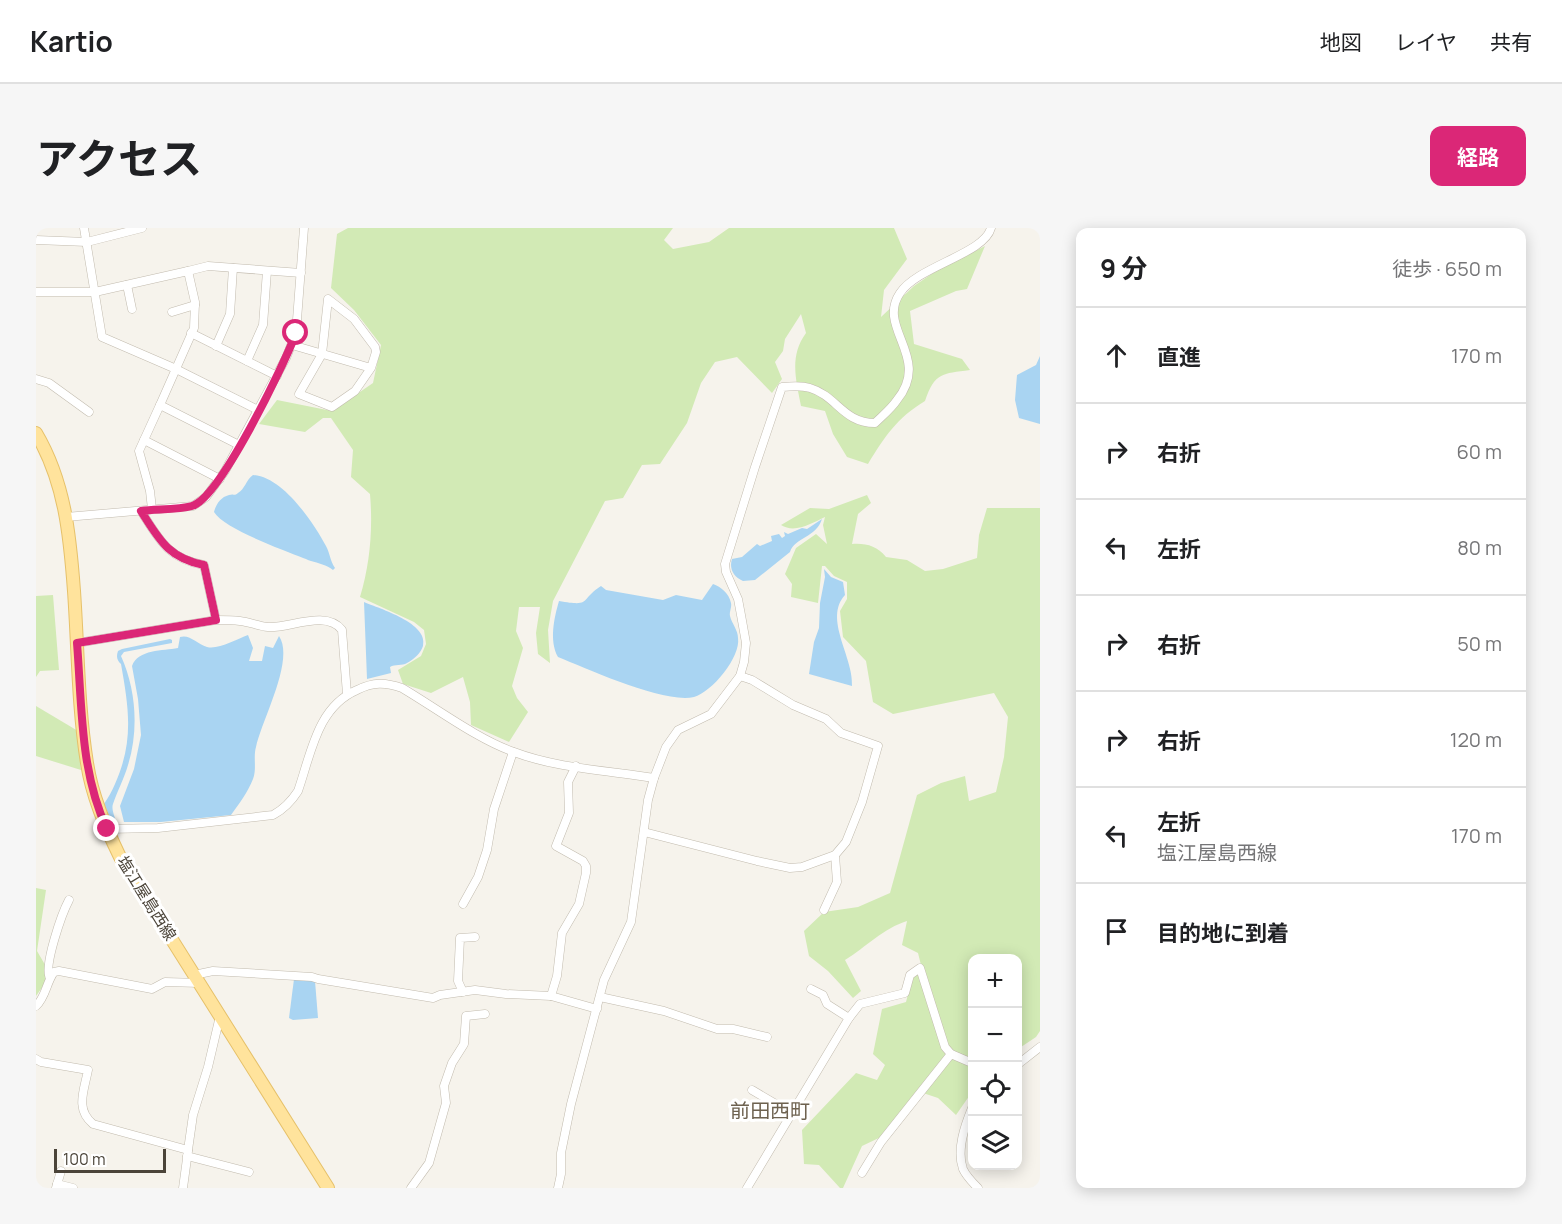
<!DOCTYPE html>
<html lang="ja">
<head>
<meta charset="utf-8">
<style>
	body { margin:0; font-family:Manrope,"Noto Sans JP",sans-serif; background:#f6f6f6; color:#202124 }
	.controls { position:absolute; right:18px; bottom:18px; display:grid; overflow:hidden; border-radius:12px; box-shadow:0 3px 15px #0003 }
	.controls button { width:54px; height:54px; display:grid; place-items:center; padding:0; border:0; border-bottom:2px solid #e0e0e0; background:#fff; color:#202124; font:30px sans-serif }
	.scale { position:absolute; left:18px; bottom:15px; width:112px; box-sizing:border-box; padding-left:6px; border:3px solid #4b4439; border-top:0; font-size:16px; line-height:21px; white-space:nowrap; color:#4b4439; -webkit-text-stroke:4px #fff; paint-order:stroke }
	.stop { position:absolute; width:18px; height:18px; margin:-14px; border:4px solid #db2777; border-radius:50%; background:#fff }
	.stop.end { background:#db2777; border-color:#fff; box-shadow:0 2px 6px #0008 }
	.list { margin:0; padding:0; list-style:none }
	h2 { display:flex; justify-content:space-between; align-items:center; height:78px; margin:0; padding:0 24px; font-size:26px }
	h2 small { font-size:20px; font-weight:400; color:#757577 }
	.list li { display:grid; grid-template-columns:39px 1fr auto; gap:18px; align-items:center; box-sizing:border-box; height:96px; padding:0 24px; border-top:2px solid #e0e0e0 }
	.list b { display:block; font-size:22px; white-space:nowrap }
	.list p { margin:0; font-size:20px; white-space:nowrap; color:#757577 }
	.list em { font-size:20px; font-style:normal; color:#757577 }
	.icon { flex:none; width:33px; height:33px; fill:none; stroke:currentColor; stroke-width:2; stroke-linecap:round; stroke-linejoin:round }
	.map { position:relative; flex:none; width:1004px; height:960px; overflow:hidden; border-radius:12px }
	header { display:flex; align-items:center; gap:36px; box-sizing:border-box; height:84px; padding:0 30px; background:#fff; border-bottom:2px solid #e0e0e0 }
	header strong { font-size:28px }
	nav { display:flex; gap:33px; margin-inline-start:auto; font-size:21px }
	.intro { display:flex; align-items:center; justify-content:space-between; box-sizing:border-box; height:144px; padding:0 36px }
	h1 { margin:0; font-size:42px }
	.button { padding:15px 27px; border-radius:12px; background:#db2777; color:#fff; font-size:21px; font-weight:700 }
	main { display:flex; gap:36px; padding:0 36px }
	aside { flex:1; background:#fff; border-radius:12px; box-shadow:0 3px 15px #0003 }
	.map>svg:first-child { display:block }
	.green { fill:#d2eab5 }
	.water { fill:#a9d4f2 }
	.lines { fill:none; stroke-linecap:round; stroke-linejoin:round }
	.minor-casing { stroke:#c2bbae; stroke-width:9 }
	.primary-casing { stroke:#e6c16a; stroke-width:14 }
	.minor { stroke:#fff; stroke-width:8 }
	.primary { stroke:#ffe39c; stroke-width:12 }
	.route { stroke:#db2777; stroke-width:8 }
	.labels { text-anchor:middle; stroke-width:6; stroke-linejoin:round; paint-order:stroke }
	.street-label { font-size:16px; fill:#4b4439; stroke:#fff }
	.quarter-label { font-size:20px; fill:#6e6250; stroke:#fff }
</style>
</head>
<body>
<header>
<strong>Kartio</strong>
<nav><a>地図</a><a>レイヤ</a><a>共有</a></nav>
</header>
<div class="intro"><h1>アクセス</h1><a class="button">経路</a></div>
<main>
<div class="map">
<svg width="1004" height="960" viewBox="0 0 1004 960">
	<rect width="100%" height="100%" fill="#f6f3ec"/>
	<!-- green -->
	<g class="green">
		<path d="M312,0H637L628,12L637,21L673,14L693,0H858L871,31L848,62L845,89L878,58L900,43L949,18L931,61L920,63L874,83L878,116L926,131L934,142C906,146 899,144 889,173C861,190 849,208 832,236L811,229L797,206L789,183L765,178C760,152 753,128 770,105L765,86L749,111L747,123L739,134L746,151L736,165L701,129L679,134L665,155L651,195L624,236L606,237L587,270L569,273L517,373L512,402L514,435L502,426L500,405L504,379H483L480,403L487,420L476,458L481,470L492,484L473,514L435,497L434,474L427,449L395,465L367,456L362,442L385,428L390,416L388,402L378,394L324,369C334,336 337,301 334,266L315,249L317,222L295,190H287L269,204L223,196L241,172L296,183L337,155L345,117L318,82L295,60L301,6Z"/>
		<path d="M831,267L835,275L822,286L816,316C830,315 841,318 850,329L871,332L889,343L907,341L941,330L943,307L951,280H1004V803L1000,809L982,821L981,730H936V864L920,887L902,870L881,863L847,908L826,918L807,960H804L783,937L768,936L766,902L820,845L841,852L849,837L837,826L846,781L870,774L876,751L885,737L882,725L866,717L871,693C848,700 830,719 809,732L825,763L817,770L792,743L773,728L768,703L788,684L822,679L854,665L881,567L905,555L929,548L933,573L960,564L968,529L972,489L958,465L857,486L837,474L830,433L807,409L804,383L811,371V354L798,348L789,338H786L782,375L755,369L756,356L749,346L760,320L780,306L791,316L787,297L789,289C776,295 759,306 745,297L774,280L793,281Z"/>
		<path d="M17,367L23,442L4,443L0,449V368Z"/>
		<path d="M0,478L42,503L45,542L0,528Z"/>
		<path d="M0,660L10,662L1,723L15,747L0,768Z"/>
	</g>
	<!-- water -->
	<g class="water">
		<path d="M1004,128V196L983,190L979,172L981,147L1000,137Z"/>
		<path d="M217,247C247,249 277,294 290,318C294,325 294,333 299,340L297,342C291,337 282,335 275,333C253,324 189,302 178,284C180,276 185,269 193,267C199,265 197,269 202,265C209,261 210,252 217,247Z"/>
		<path d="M786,291C780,310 759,309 754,324L719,352L707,353C697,349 693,340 696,331L706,329L721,316L724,318L736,313L735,308L743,306L746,310L749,308L748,304L752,306L766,300L771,301Z"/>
		<path d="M788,341L795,349L807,354L809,367C787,391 818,429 816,458L773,446L778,414L783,400L784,375L789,349Z"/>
		<path d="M677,356C685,359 693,365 695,375C696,379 693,384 694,388C696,396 702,402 702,410C705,429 676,464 658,469C628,476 552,441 522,429C513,413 518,390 523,373C557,379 543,372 565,358L570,362L627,372L640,367L666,372Z"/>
		<path d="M328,374C344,381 393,395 387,418C385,425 378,431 371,435C366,438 359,436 354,439L355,445L331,451Z"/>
		<path d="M212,407L217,420L213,433H226L229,418L237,420L243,408C259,432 226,491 220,519C217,529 221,541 217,551C212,564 203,576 195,587L125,594H88L84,578L98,541L105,507L102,471L96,438C102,421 127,423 142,420L144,409C154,406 161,416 171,419C182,422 201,411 212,407Z"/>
		<path d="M134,411L136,412V415L88,424L85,428C100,461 103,502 92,537C88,551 81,564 77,576C75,581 79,589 80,594H76L68,576C72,570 76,563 79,556C98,513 93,481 85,436C81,432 80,429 82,423L86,421Z"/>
		<path d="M258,751H276L279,753L282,790L257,792L253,790Z"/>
	</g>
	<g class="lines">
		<defs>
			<g id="minor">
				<path d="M48,0L66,109L140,141L222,182"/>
				<path d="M0,12L51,14L106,0"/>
				<path d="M152,43L172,38L265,45"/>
				<path d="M91,57L96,81"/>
				<path d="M0,64H59L152,43L159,74L158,100L124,177L203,217"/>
				<path d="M136,84L159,77"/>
				<path d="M155,105L241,148"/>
				<path d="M256,117L335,140L319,163L296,179L263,166L286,126L292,71L318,91L339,119L340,124L335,140"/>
				<path d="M180,118L194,86L197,40"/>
				<path d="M211,133L227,97L231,43"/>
				<path d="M0,151L13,155L53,184"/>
				<path d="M108,212L184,251"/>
				<path d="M116,281L114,263L103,223L124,177"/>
				<path d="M105,283C123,311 132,331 168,337L180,392"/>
				<path d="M30,289L157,278L170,269L189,243L250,130L260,105L268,0"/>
				<path d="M41,415L180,392C188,392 196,392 204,393C213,394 223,398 232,399C252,401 290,381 306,402L311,466"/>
				<path d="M704,448L716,452L757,477L790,491L805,505L842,518L826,574L810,614L799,627L801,654L788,682"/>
				<path d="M71,601L122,600L237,587C248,581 255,574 262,563C275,526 281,479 321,462C337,454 349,454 366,460C400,480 441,511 478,524C519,540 575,543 618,550"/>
				<path d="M608,604L721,633L754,640L766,639L799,627"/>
				<path d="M427,676L442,649L451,622L458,581L477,524"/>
				<path d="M158,747L177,743L276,749L282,751L397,770L404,767L439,762L470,766L515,768L561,781"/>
				<path d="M14,750C7,739 26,685 33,672"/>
				<path d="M775,761L787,767L791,776L813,790"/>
				<path d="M427,764L422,753L424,710L439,709"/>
				<path d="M515,768L521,748L526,705L543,676L550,645V638L547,633L520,618L533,585L532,554L540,538"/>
				<path d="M564,769L628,783L681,801H697L731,809"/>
				<path d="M0,778C10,769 10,755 18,744L23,743L116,761L129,754L164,755"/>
				<path d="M0,831L5,834L52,842C48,863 39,881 57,896L152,922L157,887L172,839L184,788"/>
				<path d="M981,837L1004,819"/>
				<path d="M716,862L755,885"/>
				<path d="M936,880C929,897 920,922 927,941C930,948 937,955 942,960"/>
				<path d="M151,928L213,944"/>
				<path d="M826,945L845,914L915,826"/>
				<path d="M21,956L37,960"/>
				<path d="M20,960L25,943"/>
				<path d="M147,960L152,923"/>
				<path d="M375,960L393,935L410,875L408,858L416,835L428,816L430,788L449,786"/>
				<path d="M522,960L525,946V925L535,876L568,752L595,694L612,572L618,550L630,519L642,502L675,486L704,448L708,434L710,415L705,387L702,371L690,344L689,336L719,239L746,159C755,158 765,157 774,160C801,168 807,195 839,195C846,188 855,181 861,172C896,129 840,100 864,65C882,38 948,26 955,0"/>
				<path d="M711,960L813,790L824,776L869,765L874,747L884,740L909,819L915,826L936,835"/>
			</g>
			<path id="primary" d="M0,205C29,254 34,308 38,363C42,420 42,479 51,535C56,568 69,598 84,629L292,960"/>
		</defs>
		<!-- minor casing -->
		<use href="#minor" class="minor-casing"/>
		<!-- primary casing -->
		<use href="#primary" class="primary-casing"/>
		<!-- minor -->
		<use href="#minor" class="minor"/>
		<!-- primary -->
		<use href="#primary" class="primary"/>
	</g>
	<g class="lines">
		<!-- route -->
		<path class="route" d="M71,601C44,544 46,477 41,415L180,392L168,337C132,330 123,311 105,283C120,281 142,282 156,278C184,270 248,137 260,105"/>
	</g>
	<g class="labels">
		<!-- street labels -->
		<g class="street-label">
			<text transform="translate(111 670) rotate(58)" y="6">塩江屋島西線</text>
		</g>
		<!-- quarter labels -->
		<g class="quarter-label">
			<text x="734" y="890">前田西町</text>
		</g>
	</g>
</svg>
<div class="controls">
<button>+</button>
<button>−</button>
<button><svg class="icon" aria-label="locate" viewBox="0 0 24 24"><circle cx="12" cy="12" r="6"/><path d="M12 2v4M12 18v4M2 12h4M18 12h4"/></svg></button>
<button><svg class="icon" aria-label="layers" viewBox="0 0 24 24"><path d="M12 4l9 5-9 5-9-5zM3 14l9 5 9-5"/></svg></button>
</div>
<div class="scale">100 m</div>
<div class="stop" style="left:260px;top:105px"></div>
<div class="stop end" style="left:71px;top:601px"></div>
</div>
<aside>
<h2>9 分<small>徒歩 · 650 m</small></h2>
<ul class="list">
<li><svg class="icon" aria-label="ahead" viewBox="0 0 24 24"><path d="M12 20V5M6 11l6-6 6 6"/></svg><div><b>直進</b></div><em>170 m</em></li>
<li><svg class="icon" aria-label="right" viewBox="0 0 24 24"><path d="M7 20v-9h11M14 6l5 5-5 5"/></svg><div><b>右折</b></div><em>60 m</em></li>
<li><svg class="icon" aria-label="left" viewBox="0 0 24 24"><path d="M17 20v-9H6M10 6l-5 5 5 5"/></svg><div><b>左折</b></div><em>80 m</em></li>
<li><svg class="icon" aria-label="right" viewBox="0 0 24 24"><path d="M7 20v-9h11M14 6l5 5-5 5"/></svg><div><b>右折</b></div><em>50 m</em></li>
<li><svg class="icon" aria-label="right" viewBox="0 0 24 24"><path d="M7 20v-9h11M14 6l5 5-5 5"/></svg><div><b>右折</b></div><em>120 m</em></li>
<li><svg class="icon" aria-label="left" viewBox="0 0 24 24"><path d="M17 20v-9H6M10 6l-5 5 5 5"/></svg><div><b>左折</b><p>塩江屋島西線</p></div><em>170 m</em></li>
<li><svg class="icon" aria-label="arrive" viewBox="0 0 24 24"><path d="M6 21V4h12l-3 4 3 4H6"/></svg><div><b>目的地に到着</b></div></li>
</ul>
</aside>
</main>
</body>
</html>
